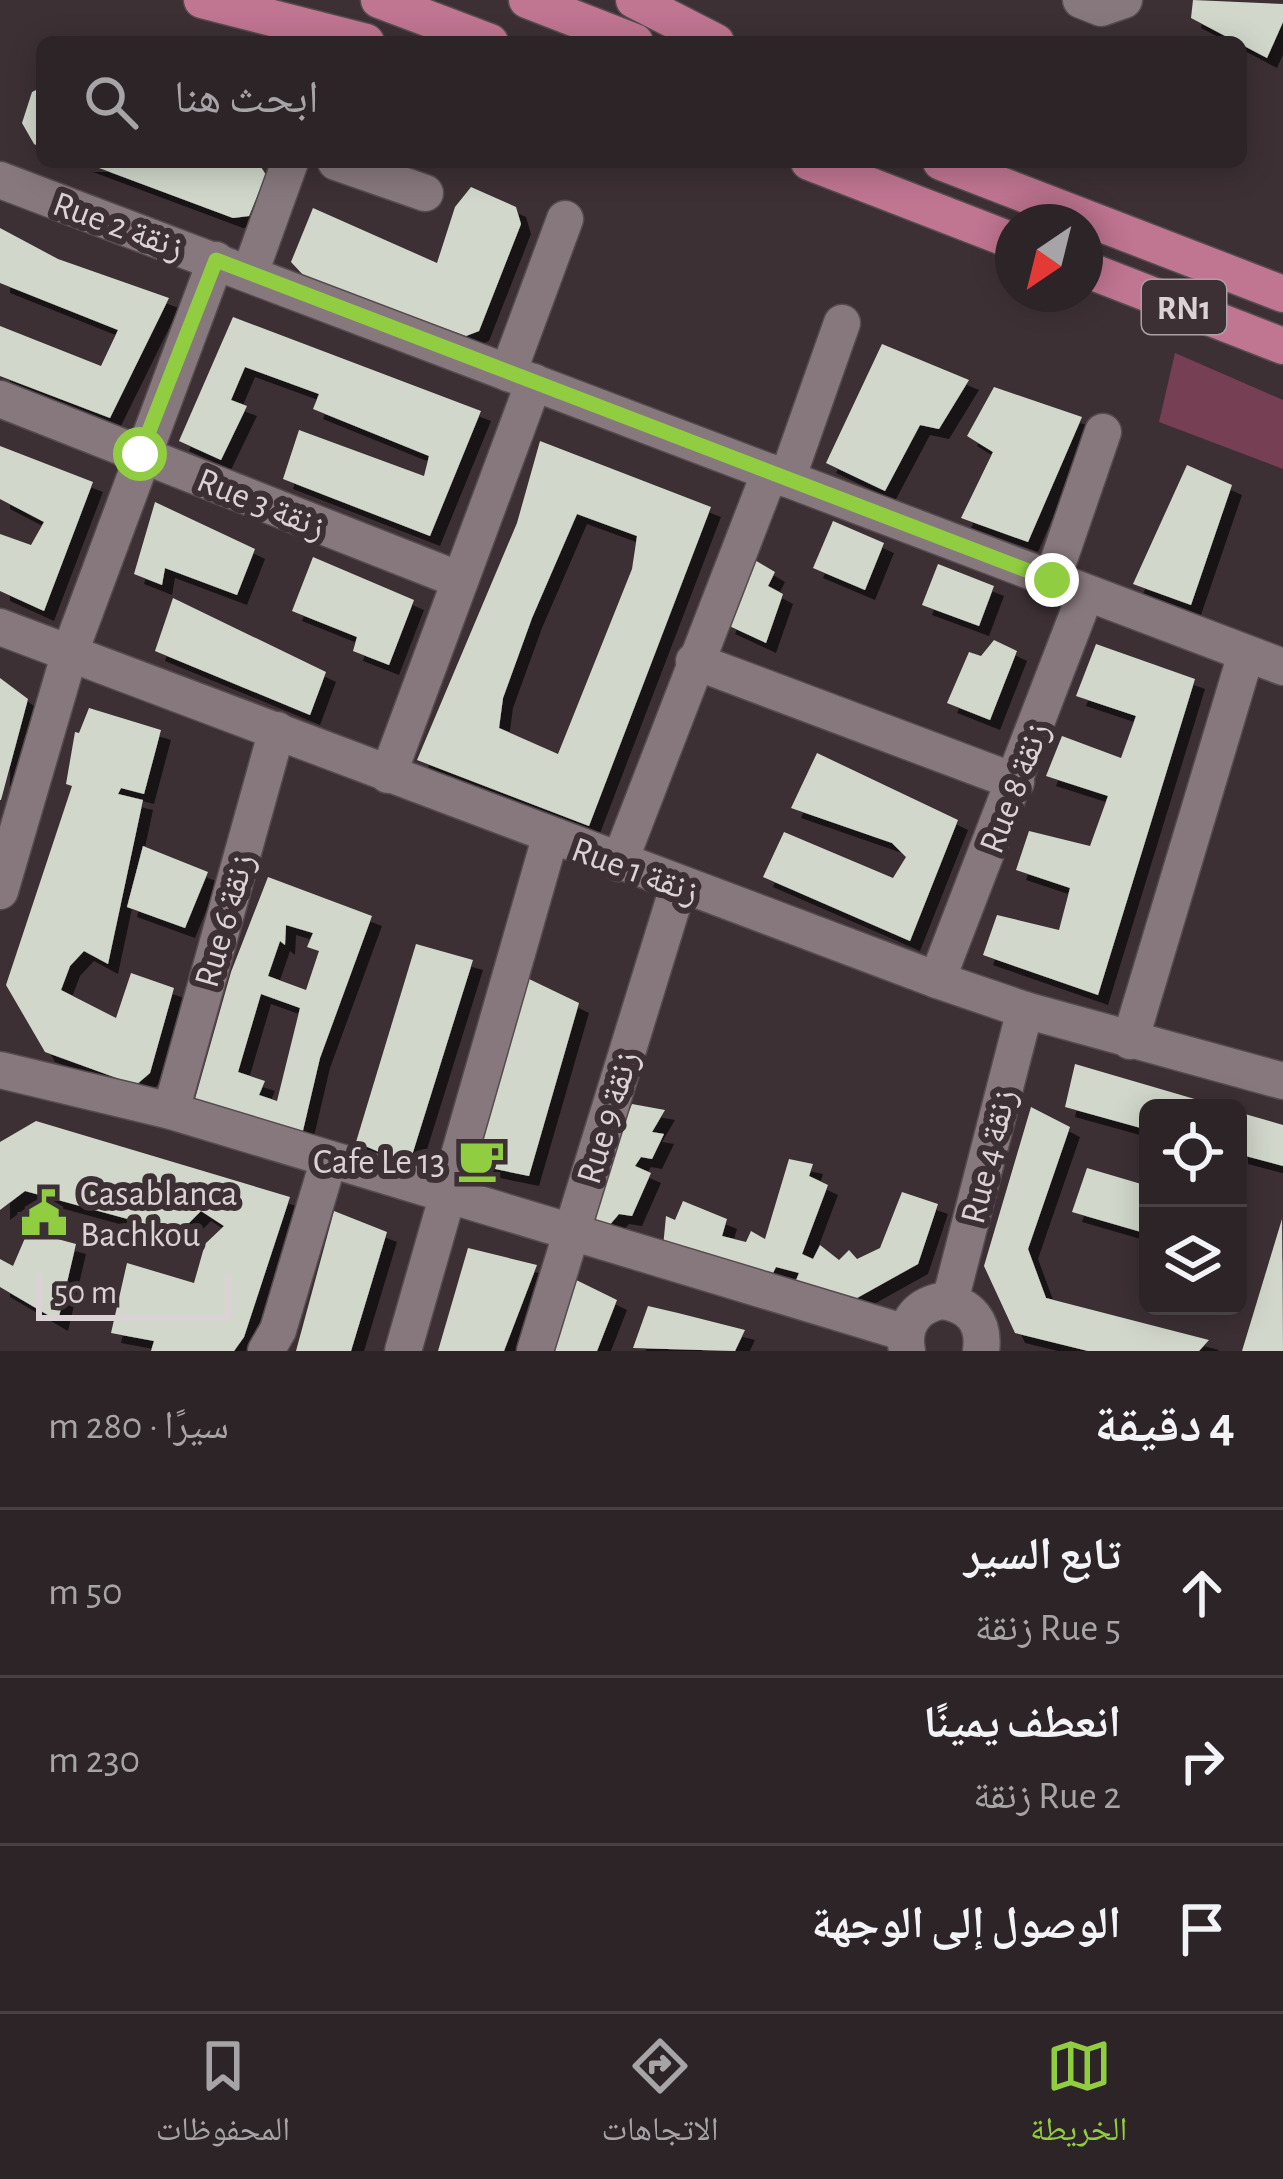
<!DOCTYPE html>
<html lang="ar">
<head>
<meta charset="utf-8">
<style>
	body { margin:0; font-family:"Alegreya Sans","Noto Naskh Arabic",sans-serif; background:#393033; color:#f1f3f6; direction:rtl }
	.controls { position:absolute; right:36px; bottom:36px; display:grid; overflow:hidden; border-radius:18px; box-shadow:0 6px 30px #0003 }
	.controls button { width:108px; height:108px; display:grid; place-items:center; padding:0; border:0; border-bottom:3px solid #484144; background:#2d2427; color:#f1f3f6; font:60px sans-serif }
	.compass { position:absolute; left:995px; top:204px; width:108px; height:108px; border-radius:50%; background:#2d2427; box-shadow:0 6px 30px #0003; rotate:215deg }
	.scale { position:absolute; left:36px; bottom:30px; width:195px; box-sizing:border-box; padding-left:12px; border:6px solid #dad2d5; border-top:0; font-size:33px; line-height:42px; white-space:nowrap; color:#dad2d5; -webkit-text-stroke:9px #3c3034; paint-order:stroke }
	.stop { position:absolute; width:36px; height:36px; margin:-27px; border:9px solid #90cd41; border-radius:50%; background:#fff }
	.stop.end { background:#90cd41; border-color:#fff; box-shadow:0 3px 12px #0008 }
	.list { margin:0; padding:0; list-style:none }
	h2 { display:flex; justify-content:space-between; align-items:center; height:156px; margin:0; padding:0 48px; font-size:51px }
	h2 small { font-size:39px; font-weight:400; color:#a7a4a7 }
	.list li { display:grid; grid-template-columns:78px 1fr auto; gap:36px; align-items:center; box-sizing:border-box; height:168px; padding:0 48px; border-top:3px solid #484144 }
	.list b { display:block; font-size:45px; white-space:nowrap }
	.list p { margin:0; font-size:39px; white-space:nowrap; color:#a7a4a7 }
	.list em { font-size:39px; font-style:normal; color:#a7a4a7 }
	.icon { flex:none; width:66px; height:66px; fill:none; stroke:currentColor; stroke-width:2; stroke-linecap:round; stroke-linejoin:round }
	.map { position:relative; flex:none; width:1283px; height:1351px; overflow:hidden; direction:ltr }
	.search { position:absolute; background:#2d2427; box-shadow:0 6px 30px #0003; left:36px; right:36px; top:36px; height:132px; display:flex; align-items:center; gap:30px; box-sizing:border-box; padding:0 42px; border-radius:18px; color:#a7a4a7; font-size:45px }
	.sheet { height:660px; background:#2d2427 }
	nav { display:flex; justify-content:space-around; align-items:center; box-sizing:border-box; height:168px; border-top:3px solid #484144; background:#2d2427; font-size:33px; color:#a7a4a7 }
	nav a { display:grid; justify-items:center; gap:6px }
	nav .on { color:#90cd41 }
	.map>svg:first-child { display:block }
	.green { fill:#763f54 }
	.building { fill:#d1d8cb; fill-rule:evenodd; filter:url(#shadow) }
	.lines { fill:none; stroke-linecap:round; stroke-linejoin:round }
	.minor-casing { stroke:#564c4f; stroke-width:39 }
	.highway-casing { stroke:#564c4f; stroke-width:39 }
	.minor { stroke:#87787d; stroke-width:36 }
	.highway { stroke:#c07591; stroke-width:36 }
	.route { stroke:#90cd41; stroke-width:15 }
	.labels { text-anchor:middle; stroke-width:12; stroke-linejoin:round; paint-order:stroke }
	.shield { fill:#3c3034; stroke:#aba1a5; stroke-width:3 }
	.shield-label { font-size:33px; font-weight:bold; fill:#dad2d5 }
	.street-label { font-size:36px; fill:#dad2d5; stroke:#3c3034 }
	.poi-label { font-size:36px; fill:#dad2d5; stroke:#3c3034; text-anchor:end }
</style>
</head>
<body>
<div class="map">
<svg width="1283" height="1351" viewBox="0 0 1283 1351">
	<defs>
		<filter id="shadow"><feDropShadow dx="10" dy="10" stdDeviation="0" flood-color="#0009"/></filter>
	</defs>
	<rect width="100%" height="100%" fill="#3c3034"/>
	<!-- green -->
	<path class="green" d="M1175,353L1283,400V469L1159,422Z"/>
	<!-- building -->
	<g class="building">
		<path d="M1193,0L1283,4V22L1267,58L1191,18Z"/>
		<path d="M42,87V148L34,144L22,123L32,92Z"/>
		<path d="M83,162H258L266,175L249,216L233,218Z"/>
		<path d="M471,187L516,207L521,224L479,331L466,336L305,277L291,262L313,208L437,263L455,207Z"/>
		<path d="M0,228L58,259L169,298L110,418L0,376V326L101,366L118,330L0,283Z"/>
		<path d="M233,317L481,411L430,536L283,479L299,430L424,476L429,456L313,409L319,394L245,367L231,400L247,406L221,460L179,441Z"/>
		<path d="M882,344L969,380L939,429L920,425L885,491L826,463Z"/>
		<path d="M994,387L1082,417L1028,542L961,518L993,452L967,436Z"/>
		<path d="M540,441L711,507L589,826L417,760L517,523ZM577,514L637,536L632,569L558,754L499,728L503,698L532,618Z"/>
		<path d="M0,446L93,482L44,611L0,591V534L31,545L44,522L0,499Z"/>
		<path d="M1187,465L1232,485L1191,605L1133,584Z"/>
		<path d="M155,502L255,549L237,595L165,568L162,585L134,574Z"/>
		<path d="M833,521L884,543L865,590L813,568Z"/>
		<path d="M313,557L414,600L389,665L353,651L357,637L292,611Z"/>
		<path d="M753,559L775,572L768,586L783,594L766,643L725,624Z"/>
		<path d="M938,564L994,586L979,626L922,605Z"/>
		<path d="M173,598L326,672L310,715L155,651Z"/>
		<path d="M994,640L1017,651L990,720L947,703L969,652L981,656Z"/>
		<path d="M1096,644L1195,679L1098,995L983,955L997,915L1059,930L1070,888L1016,870L1029,831L1090,846L1108,796L1046,776L1062,736L1121,758L1136,716L1076,696Z"/>
		<path d="M0,678L28,699L1,800H0Z"/>
		<path d="M89,708L161,730L144,794L121,788L118,794L143,800L108,964L84,951L70,966L61,990L116,1018L131,973L174,988L150,1073L136,1085L45,1052L6,985L72,786L66,784L75,732L79,733Z"/>
		<path d="M817,753L958,820L910,941L763,877L784,832L893,878L906,857L892,843L791,808Z"/>
		<path d="M143,846L208,872L185,928L127,907Z"/>
		<path d="M268,877L372,916L320,1058L301,1139L193,1106L231,972ZM286,925L313,933L307,947L319,951L306,990L268,976L280,941L285,945ZM261,994L300,1008L277,1101L259,1095L265,1081L238,1072Z"/>
		<path d="M416,944L473,960L409,1165L356,1142Z"/>
		<path d="M527,978L579,1003L529,1176L471,1164Z"/>
		<path d="M1075,1064L1222,1107V1108H1148V1130L1065,1107Z"/>
		<path d="M632,1104L665,1110L652,1132L664,1134L652,1159L641,1157L635,1166L651,1173L632,1216L619,1214L608,1227L585,1218Z"/>
		<path d="M1031,1107L1070,1127L1028,1249L1046,1298L1209,1340L1199,1351H1088L1015,1333L984,1266Z"/>
		<path d="M1238,1112L1283,1125V1166L1238,1154Z"/>
		<path d="M36,1121L290,1197L244,1337L234,1351H151L154,1341L111,1333L127,1263L194,1283L205,1244L224,1226L201,1211L179,1233L25,1191L0,1210V1142Z"/>
		<path d="M789,1159L813,1164L809,1176L828,1185L802,1254L813,1259L820,1245L839,1260L849,1250L857,1259L880,1248L902,1192L938,1204L918,1264L848,1303L794,1285L799,1273L776,1267L770,1279L663,1247L666,1216L675,1220L683,1201L727,1219L722,1236L746,1242L751,1231L765,1239Z"/>
		<path d="M1087,1168L1148,1186V1234L1072,1212Z"/>
		<path d="M334,1211L387,1232L351,1351H296Z"/>
		<path d="M1282,1219L1283,1351H1242Z"/>
		<path d="M28,1231L76,1244L58,1321L0,1287V1259L13,1266Z"/>
		<path d="M468,1248L537,1265L504,1351H438Z"/>
		<path d="M568,1276L617,1300L597,1351H545Z"/>
		<path d="M648,1306L678,1313L745,1330L735,1351L633,1348Z"/>
	</g>
	<g class="lines">
		<defs>
			<g id="minor">
				<path d="M1081,0L1101,8L1124,0"/>
				<path d="M336,162L425,193"/>
				<path d="M0,180L1283,667"/>
				<path d="M250,273L290,162"/>
				<path d="M508,373L565,219"/>
				<path d="M0,399L457,579"/>
				<path d="M787,479L842,323"/>
				<path d="M1052,580L1103,432"/>
				<path d="M0,627L937,980L1025,1010L1283,1081"/>
				<path d="M694,661L1016,782"/>
				<path d="M388,775L534,382"/>
				<path d="M619,863L770,472"/>
				<path d="M0,891L70,652L216,260"/>
				<path d="M937,980L1086,593"/>
				<path d="M1130,1041L1246,654"/>
				<path d="M0,1070L171,1111L906,1333"/>
				<path d="M171,1111L277,730"/>
				<path d="M950,1301L1025,1010"/>
				<path d="M266,1351L278,1330L329,1159"/>
				<path d="M403,1351L550,838"/>
				<path d="M535,1351L679,884"/>
				<path d="M907,1351C902,1325 916,1306 941,1301C970,1304 985,1322 981,1351"/>
			</g>
			<g id="highway">
				<path d="M202,0L366,42"/>
				<path d="M379,0L490,42"/>
				<path d="M527,0L635,42"/>
				<path d="M634,0L716,42"/>
				<path d="M809,162L1013,241"/>
				<path d="M941,162L1283,294"/>
				<path d="M1085,269L1283,346"/>
			</g>
		</defs>
		<!-- minor casing -->
		<use href="#minor" class="minor-casing"/>
		<!-- highway casing -->
		<use href="#highway" class="highway-casing"/>
		<!-- minor -->
		<use href="#minor" class="minor"/>
		<!-- highway -->
		<use href="#highway" class="highway"/>
	</g>
	<g class="lines">
		<!-- route -->
		<path class="route" d="M140,454L216,260L1052,580"/>
	</g>
	<!-- icons -->
	<defs>
		<symbol id="cafe-bare" viewBox="-9 -9 18 18"><path d="M-5.5-4.5H6V0H3Q3 3.5 0 3.5H-2.5Q-5.5 3.5-5.5 0ZM3-3.2v2h1.7v-2ZM-6 4.5H4V6H-6Z" fill="#90cd41" stroke="#3c3034" stroke-width="2.5" paint-order="stroke"/></symbol>
		<symbol id="civic-bare" viewBox="-9 -9 18 18"><path d="M-.6-6.5H3V-4.5H.6V-3L4-1V1h2V6H-6V1h2V-1L-.6-3ZM-1.2 2.5V6h2.4V2.5Z" fill="#90cd41" stroke="#3c3034" stroke-width="2.5" paint-order="stroke"/></symbol>
	</defs>
	<g fill-rule="evenodd">
		<use href="#cafe-bare" x="448" y="1127" width="66" height="66"/>
		<use href="#civic-bare" x="11" y="1180" width="66" height="66"/>
	</g>
	<g class="labels">
		<!-- shield labels -->
		<rect class="shield" x="1142" y="280" width="84" height="54" rx="9"/>
		<g class="shield-label">
			<text x="1184" y="319">RN1</text>
		</g>
		<!-- street labels -->
		<g class="street-label">
			<text transform="translate(119 224) rotate(20)" y="13">Rue 2 زنقة</text>
			<text transform="translate(262 502) rotate(22)" y="13">Rue 3 زنقة</text>
			<text transform="translate(1013 787) rotate(-69)" y="13">Rue 8 زنقة</text>
			<text transform="translate(636 869) rotate(20)" y="13">Rue 1 زنقة</text>
			<text transform="translate(223 920) rotate(-74)" y="13">Rue 6 زنقة</text>
			<text transform="translate(606 1117) rotate(-73)" y="13">Rue 9 زنقة</text>
			<text transform="translate(987 1156) rotate(-76)" y="13">Rue 4 زنقة</text>
		</g>
		<!-- poi labels -->
		<g class="poi-label">
			<text x="445" y="1173">Cafe Le 13</text>
			<text x="80" y="1205" text-anchor="start">Casablanca<tspan x="80" dy="41">Bachkou</tspan></text>
		</g>
	</g>
</svg>
<div class="controls">
<button><svg class="icon" aria-label="locate" viewBox="0 0 24 24"><circle cx="12" cy="12" r="6"/><path d="M12 2v4M12 18v4M2 12h4M18 12h4"/></svg></button>
<button><svg class="icon" aria-label="layers" viewBox="0 0 24 24"><path d="M12 4l9 5-9 5-9-5zM3 14l9 5 9-5"/></svg></button>
</div>
<svg class="compass" viewBox="-18 -18 36 36"><path d="M0-13l5 13h-10z" fill="#e53935"/><path d="M0 13l5-13h-10z" fill="#a7a4a7"/></svg>
<div class="scale">50 m</div>
<div class="stop" style="left:140px;top:454px"></div>
<div class="stop end" style="left:1052px;top:580px"></div>
<div class="search"><svg class="icon" aria-label="search" viewBox="0 0 24 24"><circle cx="10" cy="10" r="6"/><path d="M15 15l6 6"/></svg>ابحث هنا</div>
</div>
<section class="sheet">
<h2>4 دقيقة<small>سيرًا · 280 m</small></h2>
<ul class="list">
<li><svg class="icon" aria-label="ahead" viewBox="0 0 24 24"><path d="M12 20V5M6 11l6-6 6 6"/></svg><div><b>تابع السير</b><p>Rue 5 زنقة</p></div><em>50 m</em></li>
<li><svg class="icon" aria-label="right" viewBox="0 0 24 24"><path d="M7 20v-9h11M14 6l5 5-5 5"/></svg><div><b>انعطف يمينًا</b><p>Rue 2 زنقة</p></div><em>230 m</em></li>
<li><svg class="icon" aria-label="arrive" viewBox="0 0 24 24"><path d="M6 21V4h12l-3 4 3 4H6"/></svg><div><b>الوصول إلى الوجهة</b></div></li>
</ul>
</section>
<nav>
<a class="on"><svg class="icon" aria-label="map" viewBox="0 0 24 24"><path d="M3 6l6-2 6 2 6-2v14l-6 2-6-2-6 2zM9 4v14M15 6v14"/></svg>الخريطة</a>
<a><svg class="icon" aria-label="directions" viewBox="0 0 24 24"><path d="M12 3l9 9-9 9-9-9zM9 14v-3h6M13 9l2 2-2 2"/></svg>الاتجاهات</a>
<a><svg class="icon" aria-label="saved" viewBox="0 0 24 24"><path d="M7 4h10v16l-5-4-5 4z"/></svg>المحفوظات</a>
</nav>
</body>
</html>
